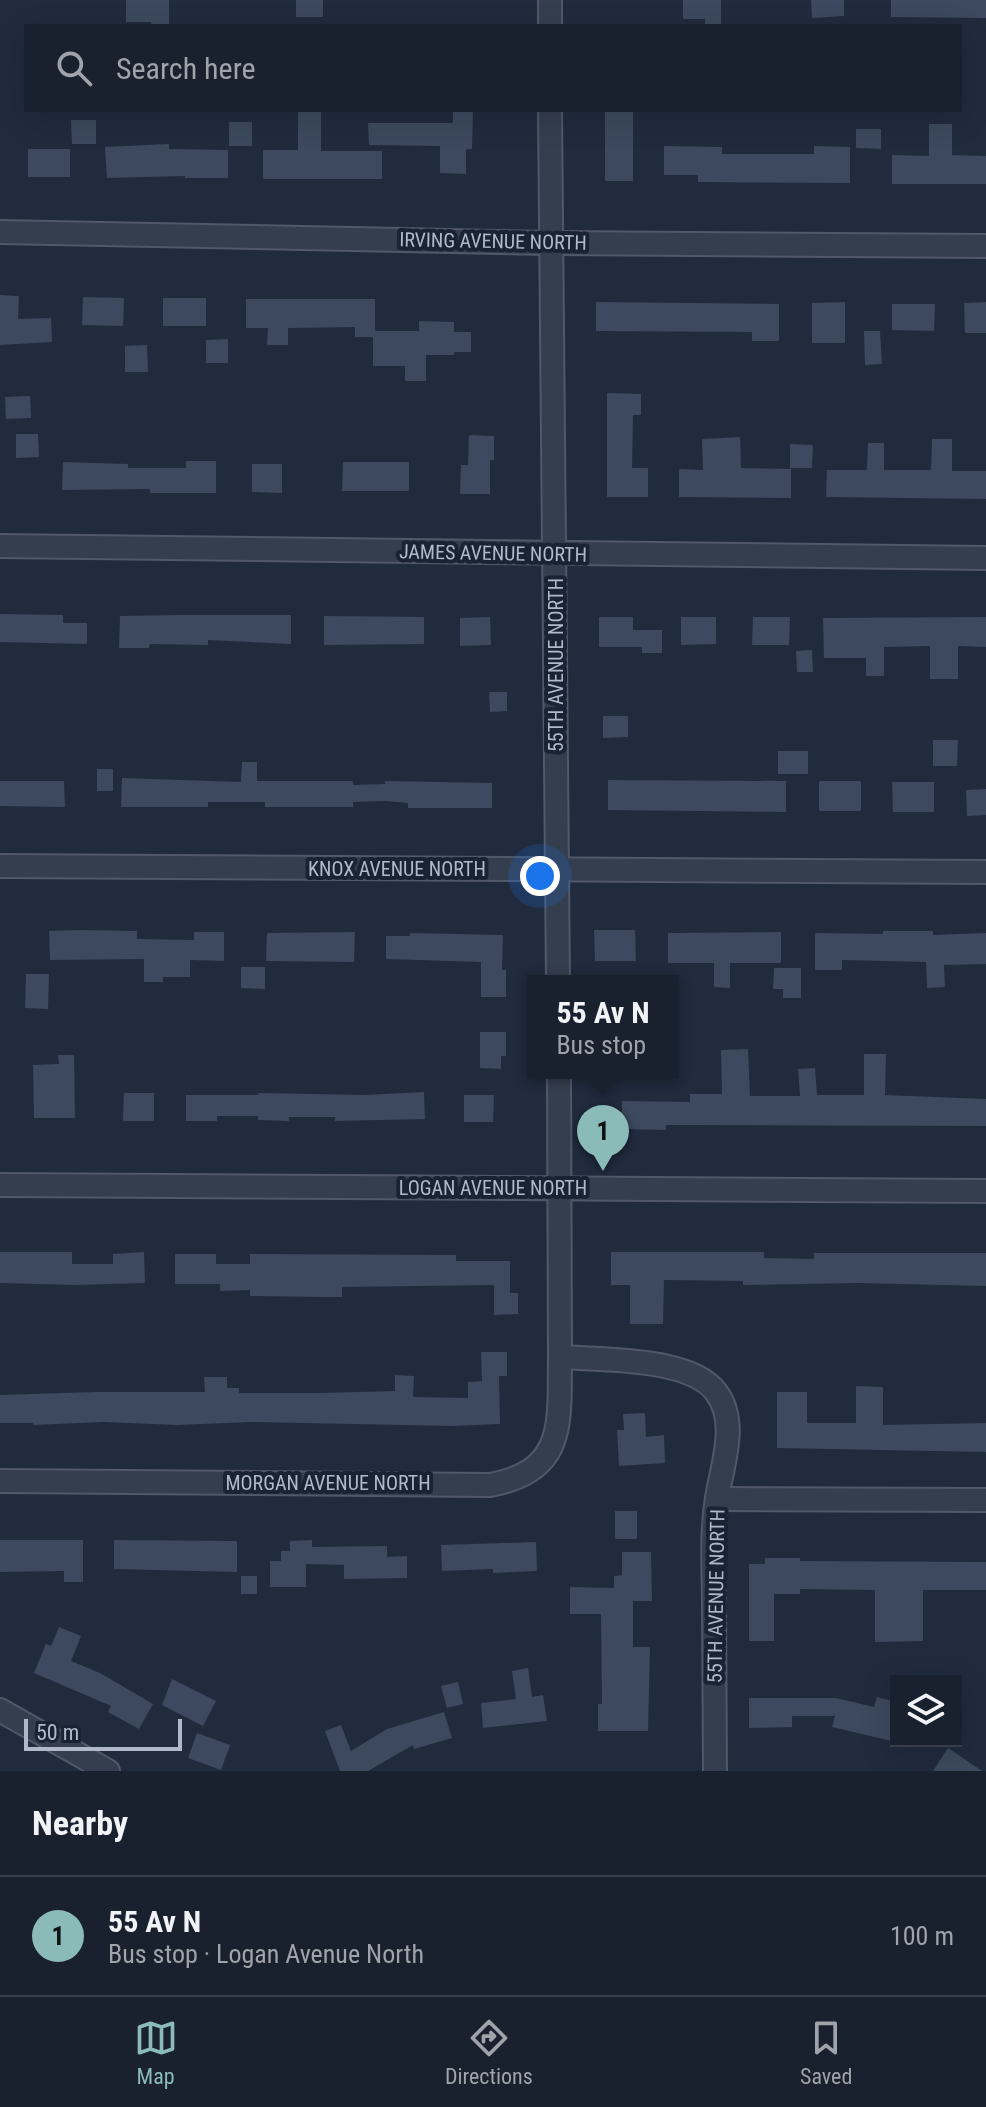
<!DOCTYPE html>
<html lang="en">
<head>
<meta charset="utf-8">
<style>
	body { margin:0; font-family:"Roboto Condensed",sans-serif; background:#262d3a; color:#f1f3f6 }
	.controls { position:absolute; right:24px; bottom:24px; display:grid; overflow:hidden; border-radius:0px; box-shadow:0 8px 32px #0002 }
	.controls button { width:72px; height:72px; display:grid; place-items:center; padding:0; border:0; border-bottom:2px solid #373e4a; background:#19202e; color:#f1f3f6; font:40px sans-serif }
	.scale { position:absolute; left:24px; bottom:20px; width:158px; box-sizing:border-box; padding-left:8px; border:4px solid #b0b8ca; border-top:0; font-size:22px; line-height:28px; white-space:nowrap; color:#b0b8ca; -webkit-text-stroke:6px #1a2333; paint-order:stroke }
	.you { position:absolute; left:540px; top:876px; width:28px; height:28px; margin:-20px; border:6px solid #fff; border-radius:50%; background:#1a73e8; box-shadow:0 0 0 12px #1a73e833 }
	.badge { display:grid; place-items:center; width:52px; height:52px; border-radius:50%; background:#8bbbb9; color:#111; font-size:26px; font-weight:700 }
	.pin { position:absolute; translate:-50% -66px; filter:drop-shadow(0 2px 4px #0008) }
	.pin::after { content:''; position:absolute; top:42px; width:28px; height:24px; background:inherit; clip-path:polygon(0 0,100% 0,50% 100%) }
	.popup { position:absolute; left:527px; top:975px; width:152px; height:104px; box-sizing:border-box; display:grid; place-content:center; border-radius:0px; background:#19202e; filter:drop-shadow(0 2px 6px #0005); font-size:26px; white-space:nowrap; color:#9fa3aa }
	.popup b { font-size:30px; color:#f1f3f6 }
	.popup::after { content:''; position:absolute; left:50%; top:100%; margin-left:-16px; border:16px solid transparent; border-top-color:#19202e }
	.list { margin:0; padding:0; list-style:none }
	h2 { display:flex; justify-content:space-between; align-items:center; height:104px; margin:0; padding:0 32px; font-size:34px }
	h2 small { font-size:26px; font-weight:400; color:#9fa3aa }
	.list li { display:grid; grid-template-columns:52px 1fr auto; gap:24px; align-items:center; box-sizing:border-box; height:120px; padding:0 32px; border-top:2px solid #373e4a }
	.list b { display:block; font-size:30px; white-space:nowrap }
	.list p { margin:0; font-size:26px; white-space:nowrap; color:#9fa3aa }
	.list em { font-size:26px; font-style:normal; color:#9fa3aa }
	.icon { flex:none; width:44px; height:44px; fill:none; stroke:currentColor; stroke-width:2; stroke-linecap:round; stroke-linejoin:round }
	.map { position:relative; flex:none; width:986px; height:1771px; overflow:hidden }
	.search { position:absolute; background:#19202e; box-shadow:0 8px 32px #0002; left:24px; right:24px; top:24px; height:88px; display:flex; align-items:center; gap:20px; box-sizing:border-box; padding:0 28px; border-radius:0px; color:#9fa3aa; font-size:30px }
	.sheet { height:224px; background:#19202e }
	nav { display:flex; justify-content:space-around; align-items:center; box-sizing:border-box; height:112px; border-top:2px solid #373e4a; background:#19202e; font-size:22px; color:#9fa3aa }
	nav a { display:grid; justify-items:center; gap:4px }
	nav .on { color:#8bbbb9 }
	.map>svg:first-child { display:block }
	.building { fill:#3c495e }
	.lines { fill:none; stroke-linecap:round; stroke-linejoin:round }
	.street-casing { stroke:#505869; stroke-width:26 }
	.street { stroke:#353e4e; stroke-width:22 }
	.labels { text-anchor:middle; stroke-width:8; stroke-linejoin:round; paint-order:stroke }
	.street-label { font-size:20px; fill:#b0b8ca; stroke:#1a2333 }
</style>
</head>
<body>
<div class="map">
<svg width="986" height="1771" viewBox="0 0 986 1771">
	<rect width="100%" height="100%" fill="#212b3e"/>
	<!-- building -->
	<g class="building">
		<path d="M126,0H169V26H152L151,22H126Z"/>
		<rect x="296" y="0" width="27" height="17"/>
		<path d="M683,0H721V26H705V19H683Z"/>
		<path d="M811,0H844V16L812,18Z"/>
		<path d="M891,0H986V18L891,17Z"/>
		<path d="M298,110H321V151H382V179H263V150H298Z"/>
		<path d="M453,110H473L472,149H466V174L440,173V146L369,145L368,123H453Z"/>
		<rect x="605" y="110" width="28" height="71"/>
		<path d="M71,120H96V144H72Z"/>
		<rect x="229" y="122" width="23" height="24"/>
		<path d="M929,124H952V155L986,156V184H892V155L929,156Z"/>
		<path d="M856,129H881V149L856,148Z"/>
		<path d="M169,144V149L228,150V178H185V176L107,178L105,147Z"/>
		<path d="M664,146L722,147V154H814V146L850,147V183L698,182V175H664Z"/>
		<rect x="28" y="149" width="42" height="28"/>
		<path d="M0,295L19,296L18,319L51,318L52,342L0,345Z"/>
		<path d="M83,297L124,298L123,326L82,325Z"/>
		<rect x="163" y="298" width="43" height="28"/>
		<path d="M246,299H375V331H419V321L454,322V332H471V352H454V355H426V381H405V366H373V337H355V327L288,328V345H267L268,328H246Z"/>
		<path d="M596,302L779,304V341H752V332L596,331Z"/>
		<path d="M845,302V343H812V303Z"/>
		<path d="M986,302V333H965L964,303Z"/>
		<path d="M892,304H935L934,331L892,330Z"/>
		<path d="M864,331H880L882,364L865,365Z"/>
		<path d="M228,339V363H206V340Z"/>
		<path d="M147,345L148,372H125V346Z"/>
		<path d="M607,393L641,394V415H633L632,468H648V497H607Z"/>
		<path d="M30,396L31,418L6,419L5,397Z"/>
		<path d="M16,434H38L39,457L16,458Z"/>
		<path d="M469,435L494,436V460H490V494H460L461,465H468Z"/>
		<path d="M740,437L741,468L791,469V498L679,497V469L703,470L702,439Z"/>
		<path d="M932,439H952V471H986V499L826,497L827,470H867L868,443H884V470H931Z"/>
		<path d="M790,444L813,445L812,468H790Z"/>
		<path d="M186,461H216V493H150V489L62,490L63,462L128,464V468H186Z"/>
		<path d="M343,462H409V491H342Z"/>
		<path d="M252,464H282V493L252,492Z"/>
		<path d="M0,614L63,615V623H87V644L0,642Z"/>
		<path d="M178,615H291V644L208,640V645L150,644L149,648H119L120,616Z"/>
		<path d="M324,616L424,617V644L324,645Z"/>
		<path d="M490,617L491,645L460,646V618Z"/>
		<path d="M599,617H633V630H662V653H642V647H599Z"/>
		<path d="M681,617H716V644L681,645Z"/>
		<path d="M753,617H790L789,645H752Z"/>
		<path d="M986,617V647L958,646V679H930V646L884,647V676H866V658H824L823,618Z"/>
		<path d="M812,650L813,672H797L796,651Z"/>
		<path d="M489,692H507V711L490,712Z"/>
		<path d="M603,716H628V737L603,738Z"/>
		<path d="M933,740H958L957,766H933Z"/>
		<rect x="778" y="751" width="30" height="23"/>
		<path d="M242,762H257V781H353V785L385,784V781L492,783V808H408V803L385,801L353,802V807H265V802H208V807H121L122,778L241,782Z"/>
		<rect x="97" y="769" width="16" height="22"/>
		<path d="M608,780L786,781V812L608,810Z"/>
		<path d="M0,781H64L65,807L0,806Z"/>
		<rect x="819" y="781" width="42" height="30"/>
		<path d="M892,782H934V812H893Z"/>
		<path d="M986,789V815L967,816L966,790Z"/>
		<path d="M80,930L137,931V939L194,940V932H224V961L190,960V977H163V982H144V959L50,960L49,931Z"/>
		<path d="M594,930H635L636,961H595Z"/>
		<path d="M883,931H933V935L986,933V964L944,965L945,987L927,988L926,962L842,960V970H815V933L883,934Z"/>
		<path d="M355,932L354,962L266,961L267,933Z"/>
		<path d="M781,932V963H730V988L714,987V963H668V933Z"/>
		<path d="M410,933L503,935L502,970H506V997H481V962L386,959V936H410Z"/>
		<path d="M241,967H265V989L241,988Z"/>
		<path d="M774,968H801V998H783V989H773Z"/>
		<path d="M26,974H49L48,1009L25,1008Z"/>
		<path d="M480,1032H506V1056H501V1069L480,1068Z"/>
		<path d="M748,1049L750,1096H800L798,1069L815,1068L817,1095H864V1054H886L885,1095L986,1099V1126L666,1125V1130L622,1129V1101L690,1102V1094H722L721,1050Z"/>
		<path d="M58,1055H74L75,1118H34L33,1065L59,1064Z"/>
		<path d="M424,1092L425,1119L335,1121V1117H289V1121L258,1120V1116H217V1121H186V1095H258L259,1093L364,1095Z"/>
		<path d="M124,1093H154V1121H123Z"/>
		<path d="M464,1095H494L493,1122H464Z"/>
		<path d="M0,1252H72V1264H113V1254L144,1252L145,1283L75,1285L0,1283Z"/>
		<path d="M611,1252H764V1258L814,1259V1253H986V1286L858,1283L743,1285V1281L664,1280L663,1324H630V1285H611Z"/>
		<path d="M175,1254H216V1264H250V1254L456,1255V1261H510V1293H518V1314L494,1315V1285L342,1287V1297H320L250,1296V1290L220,1291V1284H175Z"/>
		<path d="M481,1352H507V1376H499L500,1424L452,1426L251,1422L177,1425L103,1422L33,1425V1423H0V1395L96,1392H205L204,1377H227V1388H239V1393H322L395,1391V1375L414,1376L413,1397L468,1398V1382L482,1381Z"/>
		<path d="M856,1386L883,1387V1425L986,1423V1452L777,1448V1392H807V1423H856Z"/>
		<path d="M645,1413L646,1437L664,1435L665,1463L619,1466L617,1430H624L623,1414Z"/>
		<rect x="615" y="1511" width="22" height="28"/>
		<path d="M0,1540H83V1582H64V1571L0,1572Z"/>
		<path d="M114,1540L237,1541V1572L114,1569Z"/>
		<path d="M312,1540V1547L387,1546V1557L407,1556V1578L344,1579V1565L306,1564V1587H270V1561H281V1551H290V1541Z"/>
		<path d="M536,1542L537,1571L493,1573V1569L442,1571L441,1545Z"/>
		<path d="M622,1552H651L652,1601H633V1647H650L648,1731H598V1704H602L601,1614H570V1587L614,1588V1576L622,1575Z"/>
		<path d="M765,1558H800V1561L986,1562V1590H923V1641L875,1642V1590L800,1589V1594H774V1641H749V1564H765Z"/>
		<rect x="241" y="1576" width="16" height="18"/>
		<path d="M59,1627L81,1636L71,1661L100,1673L153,1704L139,1729L108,1712L111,1706L34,1673L46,1644L51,1646Z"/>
		<path d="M528,1668L532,1697L543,1695L547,1721L483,1728L481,1703L516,1699L512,1671Z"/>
		<path d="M172,1679L216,1701L203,1726L162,1705Z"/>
		<path d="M458,1682L463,1704L447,1708L441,1686Z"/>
		<path d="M877,1697L896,1702V1742L832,1727L835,1716H792V1727L749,1728V1698H836L874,1707Z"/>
		<path d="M444,1712L452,1738L414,1749L413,1745L368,1771H340L325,1731L341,1725L351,1751L387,1729Z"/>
		<path d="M197,1733L230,1745L221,1770L188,1758Z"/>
		<path d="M948,1748L982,1771H933Z"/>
	</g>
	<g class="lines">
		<defs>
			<g id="street">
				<path d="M550,0V26"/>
				<path d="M550,110L558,981"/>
				<path d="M0,232L551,243L986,246"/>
				<path d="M0,546L986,558"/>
				<path d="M0,866L986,872"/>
				<path d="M559,1073L560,1357C601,1360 690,1357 716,1392C739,1422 722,1465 717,1498C711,1534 714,1571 714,1607C714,1662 715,1716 715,1771"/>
				<path d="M0,1185L986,1191"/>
				<path d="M0,1481L490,1485C567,1471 559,1422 560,1357"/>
				<path d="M717,1499L986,1500"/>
				<path d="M0,1710L108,1771"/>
			</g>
		</defs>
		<!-- street casing -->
		<use href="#street" class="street-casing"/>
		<!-- street -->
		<use href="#street" class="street"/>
	</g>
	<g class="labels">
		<!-- street labels -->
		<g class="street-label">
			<text transform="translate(493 241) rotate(1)" y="7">IRVING AVENUE NORTH</text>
			<text transform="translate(493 553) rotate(1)" y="7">JAMES AVENUE NORTH</text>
			<text transform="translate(556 665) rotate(-90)" y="7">55TH AVENUE NORTH</text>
			<text x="397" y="876">KNOX AVENUE NORTH</text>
			<text x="493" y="1195">LOGAN AVENUE NORTH</text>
			<text x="328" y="1490">MORGAN AVENUE NORTH</text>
			<text transform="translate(716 1596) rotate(-89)" y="7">55TH AVENUE NORTH</text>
		</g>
	</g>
</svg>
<div class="controls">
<button><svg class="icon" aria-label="layers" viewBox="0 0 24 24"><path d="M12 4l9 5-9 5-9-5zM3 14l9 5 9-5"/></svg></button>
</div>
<div class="scale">50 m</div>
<div class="you"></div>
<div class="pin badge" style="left:603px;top:1171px">1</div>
<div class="popup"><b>55 Av N</b>Bus stop</div>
<div class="search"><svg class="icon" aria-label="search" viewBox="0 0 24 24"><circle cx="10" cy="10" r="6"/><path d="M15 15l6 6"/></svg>Search here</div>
</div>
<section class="sheet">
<h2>Nearby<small></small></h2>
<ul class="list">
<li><span class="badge">1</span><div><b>55 Av N</b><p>Bus stop · Logan Avenue North</p></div><em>100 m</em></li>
</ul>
</section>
<nav>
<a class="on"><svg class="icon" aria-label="map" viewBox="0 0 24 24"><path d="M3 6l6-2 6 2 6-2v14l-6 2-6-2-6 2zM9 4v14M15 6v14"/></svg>Map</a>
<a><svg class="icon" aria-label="directions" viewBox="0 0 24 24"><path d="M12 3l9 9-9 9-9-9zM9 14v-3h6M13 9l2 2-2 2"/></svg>Directions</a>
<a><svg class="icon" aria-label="saved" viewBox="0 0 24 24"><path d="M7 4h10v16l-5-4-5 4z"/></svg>Saved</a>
</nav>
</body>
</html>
